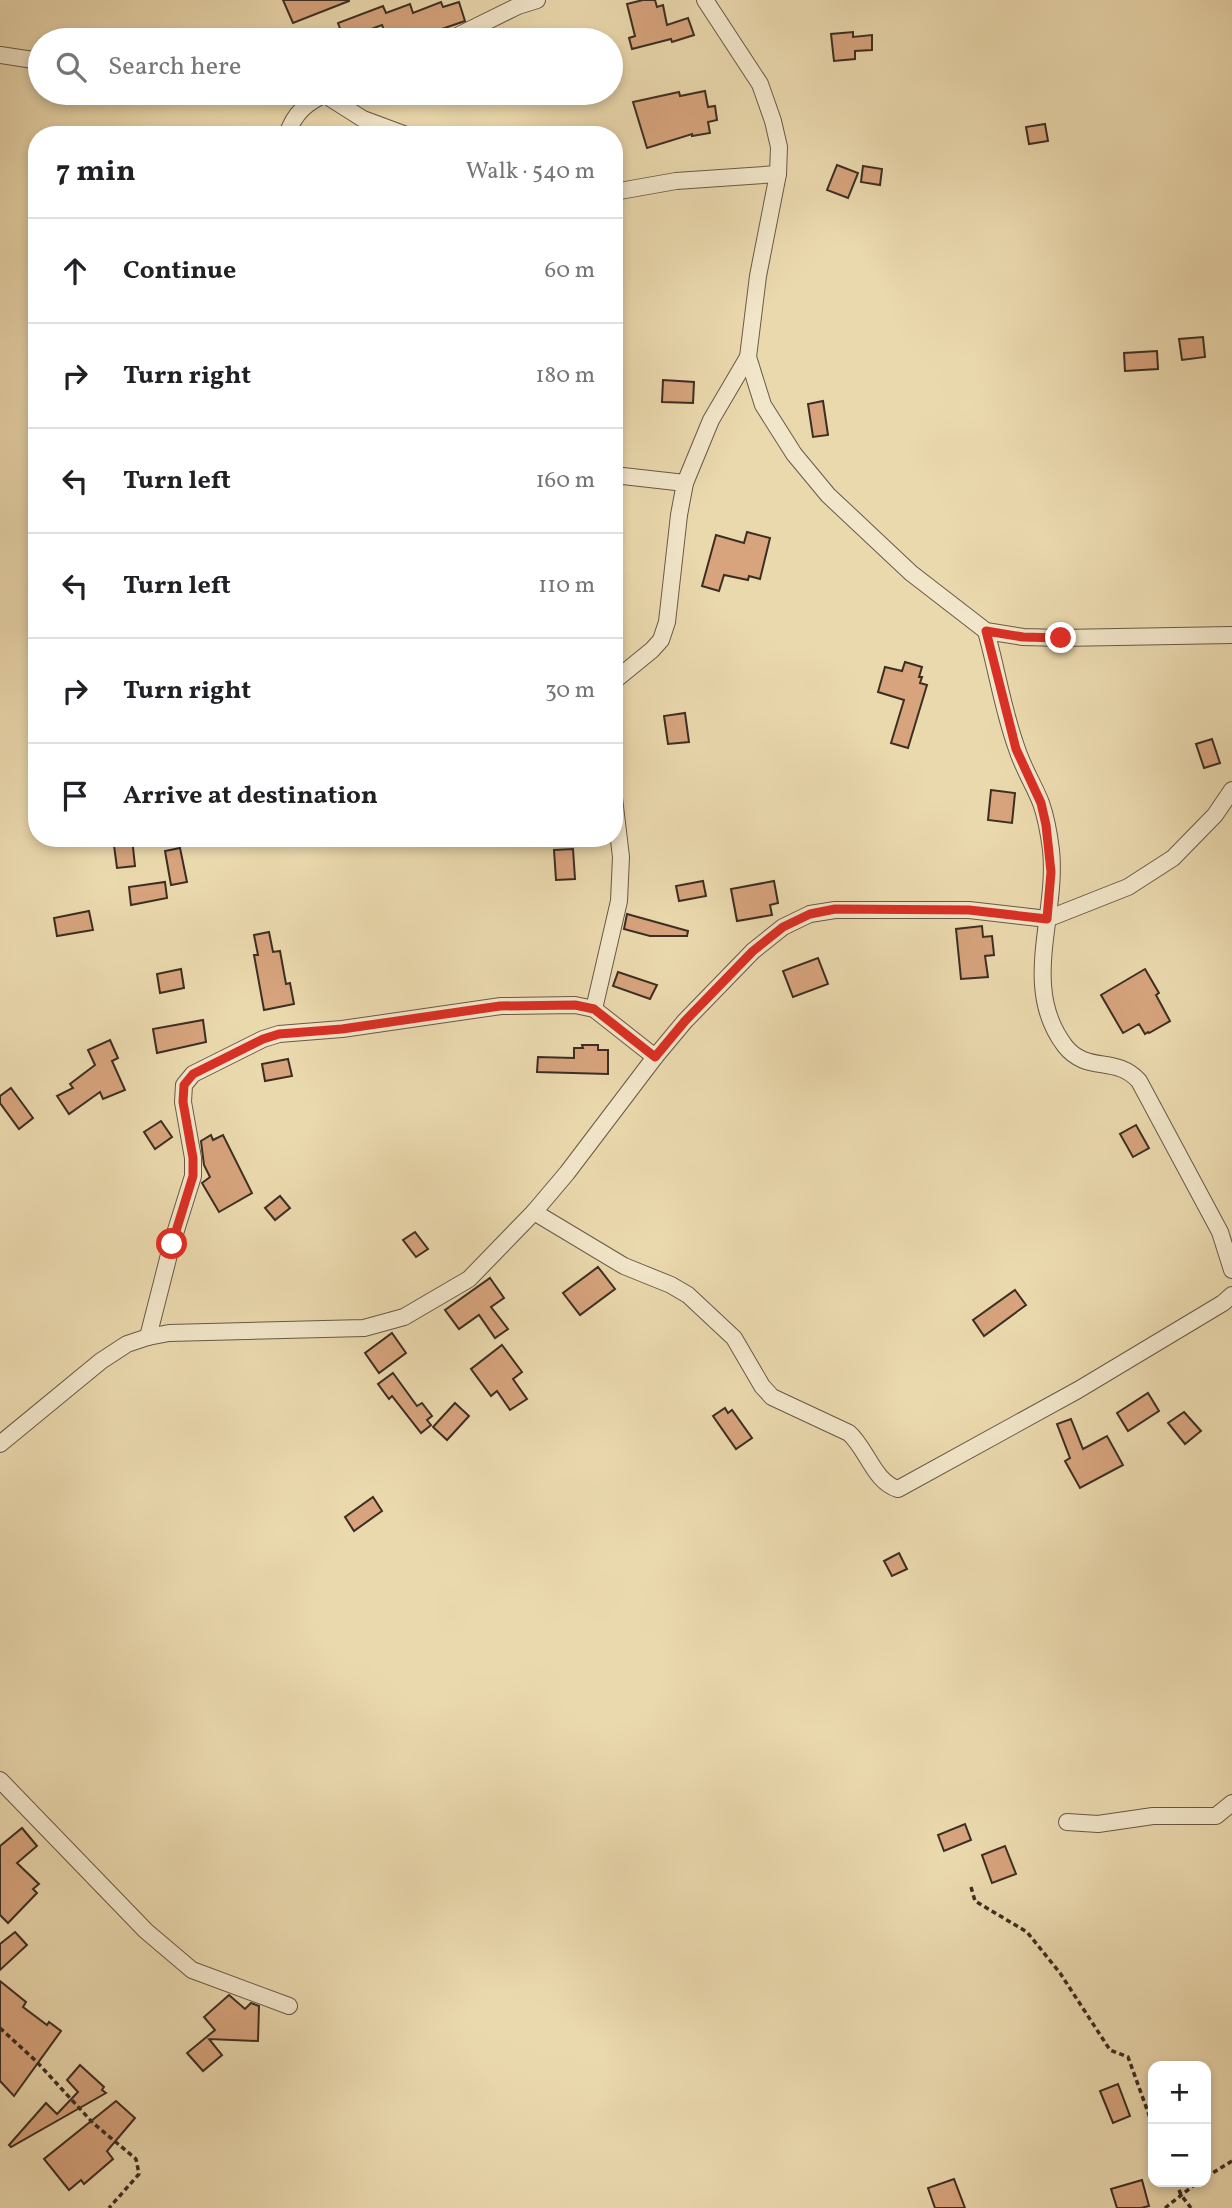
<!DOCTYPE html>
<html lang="en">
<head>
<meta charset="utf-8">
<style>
	body { margin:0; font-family:Vollkorn,serif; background:#f6f6f6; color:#202124 }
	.controls { position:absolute; right:21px; bottom:21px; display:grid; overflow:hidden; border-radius:14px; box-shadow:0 4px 10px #0003 }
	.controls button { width:63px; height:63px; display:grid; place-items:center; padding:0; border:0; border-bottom:2px solid #e0e0e0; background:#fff; color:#202124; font:35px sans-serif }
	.stop { position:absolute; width:21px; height:21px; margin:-16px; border:5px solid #d93025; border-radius:50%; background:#fff }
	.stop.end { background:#d93025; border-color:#fff; box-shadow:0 2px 7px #0008 }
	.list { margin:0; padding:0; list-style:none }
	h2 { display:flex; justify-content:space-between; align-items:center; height:91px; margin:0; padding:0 28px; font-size:30px }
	h2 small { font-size:23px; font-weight:400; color:#757577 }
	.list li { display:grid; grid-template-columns:46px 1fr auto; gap:21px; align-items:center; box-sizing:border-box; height:105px; padding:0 28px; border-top:2px solid #e0e0e0 }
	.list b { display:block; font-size:26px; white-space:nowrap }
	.list em { font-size:23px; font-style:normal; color:#757577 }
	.icon { flex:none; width:38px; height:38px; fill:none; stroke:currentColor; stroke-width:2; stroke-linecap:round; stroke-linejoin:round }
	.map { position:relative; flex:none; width:1232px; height:2208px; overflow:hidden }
	.search { position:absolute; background:#fff; box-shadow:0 4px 10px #0003; left:28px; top:28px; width:595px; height:77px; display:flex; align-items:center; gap:18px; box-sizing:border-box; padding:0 24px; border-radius:38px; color:#757577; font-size:26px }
	.panel { position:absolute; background:#fff; box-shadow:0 4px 10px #0003; left:28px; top:126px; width:595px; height:721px; border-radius:28px }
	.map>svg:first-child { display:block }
	.building { fill:#d7a47d; stroke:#3c2e23; stroke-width:2 }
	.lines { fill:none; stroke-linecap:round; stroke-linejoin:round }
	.street-casing { stroke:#685946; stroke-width:18 }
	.path { stroke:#3c2e23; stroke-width:3.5; stroke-dasharray:5 3.5; stroke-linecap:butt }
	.street { stroke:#f2e6ca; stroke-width:16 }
	.route { stroke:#d93025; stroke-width:9 }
</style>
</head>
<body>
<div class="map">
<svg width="1232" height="2208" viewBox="0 0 1232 2208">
	<rect width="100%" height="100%" fill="#ebd9ae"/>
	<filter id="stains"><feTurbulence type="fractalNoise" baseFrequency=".00286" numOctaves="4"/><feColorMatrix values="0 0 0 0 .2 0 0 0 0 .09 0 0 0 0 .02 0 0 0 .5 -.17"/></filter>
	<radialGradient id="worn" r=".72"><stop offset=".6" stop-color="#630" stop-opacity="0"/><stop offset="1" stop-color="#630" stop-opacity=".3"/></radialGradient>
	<!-- building -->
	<g class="building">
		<path d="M283,0H349V1L293,23Z"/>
		<path d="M643,0H655L657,7L663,5L667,25L688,18L694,35L672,42L671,39L632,49L629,38L635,36L627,4Z"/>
		<path d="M441,2L443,7L459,2L465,21L410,40H388L382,25L344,39L338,23L383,6L386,13L410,4L413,13Z"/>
		<path d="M853,32V37L872,35V50L855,51V59L834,61L831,34Z"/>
		<path d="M705,91L708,107L715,106L717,120L708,122L710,133L692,136V134L647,148L633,102L679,92L680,96Z"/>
		<path d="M1045,124L1048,141L1029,144L1026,127Z"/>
		<path d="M837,165L858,173L848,198L827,190Z"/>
		<path d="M863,166L882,169L880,185L861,182Z"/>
		<path d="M1203,337L1205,357L1182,360L1179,339Z"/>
		<path d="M1157,351L1158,369L1125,371L1124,353Z"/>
		<path d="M663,380L694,382L693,403L662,402Z"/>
		<path d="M823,401L828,435L813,437L808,404Z"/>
		<path d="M747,532L770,538L760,579L749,576L748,580L724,575L719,591L702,586L716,535L744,543Z"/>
		<path d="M905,662L922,667L919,677H922L920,683L927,685L908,748L891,743L904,700L878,692L885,667L902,671Z"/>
		<path d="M685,713L689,742L668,744L664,716Z"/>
		<path d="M1212,739L1220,763L1204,768L1196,744Z"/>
		<path d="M991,790L1015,793L1012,823L988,820Z"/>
		<path d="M113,838H132L135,866L117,868Z"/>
		<path d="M180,848L187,882L171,885L165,851Z"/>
		<path d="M573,849L575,879L556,880L554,850Z"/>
		<path d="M703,881L706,896L679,901L676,886Z"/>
		<path d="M774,881L778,903L770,905L772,915L737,921L731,889Z"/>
		<path d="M165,882L167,898L131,905L129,887Z"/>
		<path d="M89,911L93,930L57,936L54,918Z"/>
		<path d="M627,914L688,931L687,936H650L624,929Z"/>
		<path d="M982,926L983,937L992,936L994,955L985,956L988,977L961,979L956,929Z"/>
		<path d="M269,932L273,952L280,951L286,984L290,983L294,1004L264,1010L254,955H258L254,935Z"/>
		<path d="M818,958L828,984L793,997L783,971Z"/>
		<path d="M181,969L184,988L160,993L157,974Z"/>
		<path d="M1145,969L1159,993L1156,995L1170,1021L1149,1033L1148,1032L1145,1034L1139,1024L1123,1033L1101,995Z"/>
		<path d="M618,972L657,985L650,999L613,986Z"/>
		<path d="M203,1020L206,1042L157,1053L153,1029Z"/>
		<path d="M110,1040L118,1058L112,1061L125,1090L103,1099L100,1092L69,1114L57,1096L73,1088L70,1084L95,1065L88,1050Z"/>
		<path d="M582,1045H598V1050H608V1074L537,1072L538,1057L574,1058V1048H583Z"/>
		<path d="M288,1059L292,1076L265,1081L262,1064Z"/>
		<path d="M11,1088L33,1118L19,1129L0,1103V1096Z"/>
		<path d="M161,1121L172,1137L155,1149L144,1132Z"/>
		<path d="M1136,1125L1149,1148L1133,1157L1120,1134Z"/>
		<path d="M211,1135L213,1140L223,1135L252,1193L219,1212L202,1183L210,1177L204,1165L201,1141Z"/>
		<path d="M280,1196L290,1208L275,1220L265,1208Z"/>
		<path d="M415,1232L428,1249L416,1257L403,1240Z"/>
		<path d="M598,1267L615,1289L580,1315L563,1293Z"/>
		<path d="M490,1278L504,1298L491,1307L508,1329L495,1338L479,1315L459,1329L445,1310Z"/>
		<path d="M1015,1290L1026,1305L984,1336L973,1320Z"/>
		<path d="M392,1333L406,1353L379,1373L365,1353Z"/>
		<path d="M502,1345L522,1372L513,1379L527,1399L510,1410L497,1391L491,1396L471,1369Z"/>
		<path d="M393,1373L417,1406L422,1403L432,1416L427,1420L431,1425L421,1433L392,1396L389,1399L378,1384Z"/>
		<path d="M1148,1393L1159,1411L1128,1431L1117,1413Z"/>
		<path d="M455,1403L469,1416L447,1440L433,1427Z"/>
		<path d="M725,1408L728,1413L732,1410L752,1438L736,1449L713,1416Z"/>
		<path d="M1184,1412L1201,1431L1185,1444L1168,1423Z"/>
		<path d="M1071,1419L1083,1449L1107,1436L1123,1465L1080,1488L1065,1461L1070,1458L1057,1424Z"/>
		<path d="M373,1497L382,1511L354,1531L345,1517Z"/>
		<path d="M899,1553L907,1569L892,1576L884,1561Z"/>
		<path d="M965,1824L971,1840L944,1851L938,1835Z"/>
		<path d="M22,1828L37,1846L17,1863L39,1884L33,1889L37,1893L8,1923L0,1915V1846Z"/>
		<path d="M1005,1846L1016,1874L992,1883L982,1855Z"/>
		<path d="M15,1932L27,1945L0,1970V1944Z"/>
		<path d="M0,1981L26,2002L23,2007L47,2025L49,2022L61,2031L14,2096L0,2081Z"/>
		<path d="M229,1995L245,2009L251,2003L259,2006L258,2041L209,2039L222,2055L203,2071L187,2053L215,2030L204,2017Z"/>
		<path d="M80,2065L104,2087L102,2090L106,2093L11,2147L9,2145L46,2103L57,2114L78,2092L67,2080Z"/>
		<path d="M1118,2084L1130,2116L1113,2123L1100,2091Z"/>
		<path d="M116,2101L135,2118L107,2151L113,2159L84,2184L81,2180L69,2190L44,2159Z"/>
		<path d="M954,2179L965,2208H935L928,2188Z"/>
		<path d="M1142,2180L1149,2206L1141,2208H1117L1111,2189Z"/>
	</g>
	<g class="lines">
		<defs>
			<g id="street">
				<path d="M705,0L760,84L773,121L779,147L778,174L758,276L748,357L763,405L794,454L828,495L911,573L986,631L1023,637L1061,638L1232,635"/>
				<path d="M449,40L518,6L537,0"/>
				<path d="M0,55L40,61"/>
				<path d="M322,93L363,119L406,135"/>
				<path d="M287,135C294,113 307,102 328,93"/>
				<path d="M614,192L676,181L778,174"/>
				<path d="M614,475L685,483"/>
				<path d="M986,631C997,670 1003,711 1017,749C1023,768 1034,785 1041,803C1046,817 1049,834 1051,850C1058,916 1020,987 1065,1046C1087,1074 1116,1055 1139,1081L1220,1232L1232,1270"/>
				<path d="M614,681L652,650L661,640L667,622L679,515L685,483L711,420L748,357"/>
				<path d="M594,1009L619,901L621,857L614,798"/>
				<path d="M534,1212L624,1266L671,1285L688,1295L734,1338L762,1386L772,1397L849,1433C867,1449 874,1482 898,1489L1078,1390L1223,1303L1232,1295"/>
				<path d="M148,1337L172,1243L193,1176V1158L183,1102L184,1085L193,1074L263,1039L279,1034L342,1029L501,1006L575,1005L594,1009L655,1057"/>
				<path d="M0,1444L101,1361L127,1344L148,1337L169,1333L364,1328L404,1317L469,1279L534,1212L567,1173L655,1057L685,1021L753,951L783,927L810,914L835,910H969L1047,919L1128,887L1173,858L1215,815L1232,790"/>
				<path d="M0,1780L146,1931L192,1970L289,2006"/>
				<path d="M1067,1822L1098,1824L1153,1816H1216L1232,1803"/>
			</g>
		</defs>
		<!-- street casing -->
		<use href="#street" class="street-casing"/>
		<!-- path -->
		<g class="path">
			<path d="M971,1887L975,1901L1027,1932L1060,1973L1110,2050L1128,2057L1153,2126"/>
			<path d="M0,2028L36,2061L93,2123L136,2159L139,2174L109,2208"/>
			<path d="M1206,2177L1232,2161"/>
			<path d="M1176,2182L1181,2195L1191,2208"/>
			<path d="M1165,2208L1198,2182"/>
		</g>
		<!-- street -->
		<use href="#street" class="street"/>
	</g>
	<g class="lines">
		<!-- route -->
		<path class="route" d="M172,1244L193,1176V1158L183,1102L184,1085L193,1074L263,1039L279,1034L342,1029L500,1006L575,1005L594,1009L655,1057L685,1021L753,951L783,927L810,914L835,909L969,910L1047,919L1051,872L1046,825L1041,803L1016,749L986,631L1023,637L1061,638"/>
	</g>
	<rect width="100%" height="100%" filter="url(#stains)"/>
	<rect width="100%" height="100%" fill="url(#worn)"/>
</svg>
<div class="controls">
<button>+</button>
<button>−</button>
</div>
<div class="stop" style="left:172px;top:1244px"></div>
<div class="stop end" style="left:1061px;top:638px"></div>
<div class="search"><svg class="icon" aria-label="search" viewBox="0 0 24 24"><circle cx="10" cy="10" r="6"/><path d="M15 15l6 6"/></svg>Search here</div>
<section class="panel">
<h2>7 min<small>Walk · 540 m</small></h2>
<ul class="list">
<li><svg class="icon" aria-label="ahead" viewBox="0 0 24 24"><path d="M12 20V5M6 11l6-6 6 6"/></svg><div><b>Continue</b></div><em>60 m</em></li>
<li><svg class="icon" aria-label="right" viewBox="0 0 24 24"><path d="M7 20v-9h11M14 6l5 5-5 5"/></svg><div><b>Turn right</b></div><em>180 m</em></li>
<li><svg class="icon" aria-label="left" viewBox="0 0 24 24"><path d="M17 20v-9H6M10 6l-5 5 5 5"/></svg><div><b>Turn left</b></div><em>160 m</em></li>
<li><svg class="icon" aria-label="left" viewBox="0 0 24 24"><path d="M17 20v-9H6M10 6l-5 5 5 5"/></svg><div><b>Turn left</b></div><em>110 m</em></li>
<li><svg class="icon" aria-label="right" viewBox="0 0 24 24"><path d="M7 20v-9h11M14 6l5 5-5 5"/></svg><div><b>Turn right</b></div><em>30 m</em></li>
<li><svg class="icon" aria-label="arrive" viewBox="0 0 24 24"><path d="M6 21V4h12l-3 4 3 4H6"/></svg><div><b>Arrive at destination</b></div></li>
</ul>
</section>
</div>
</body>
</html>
